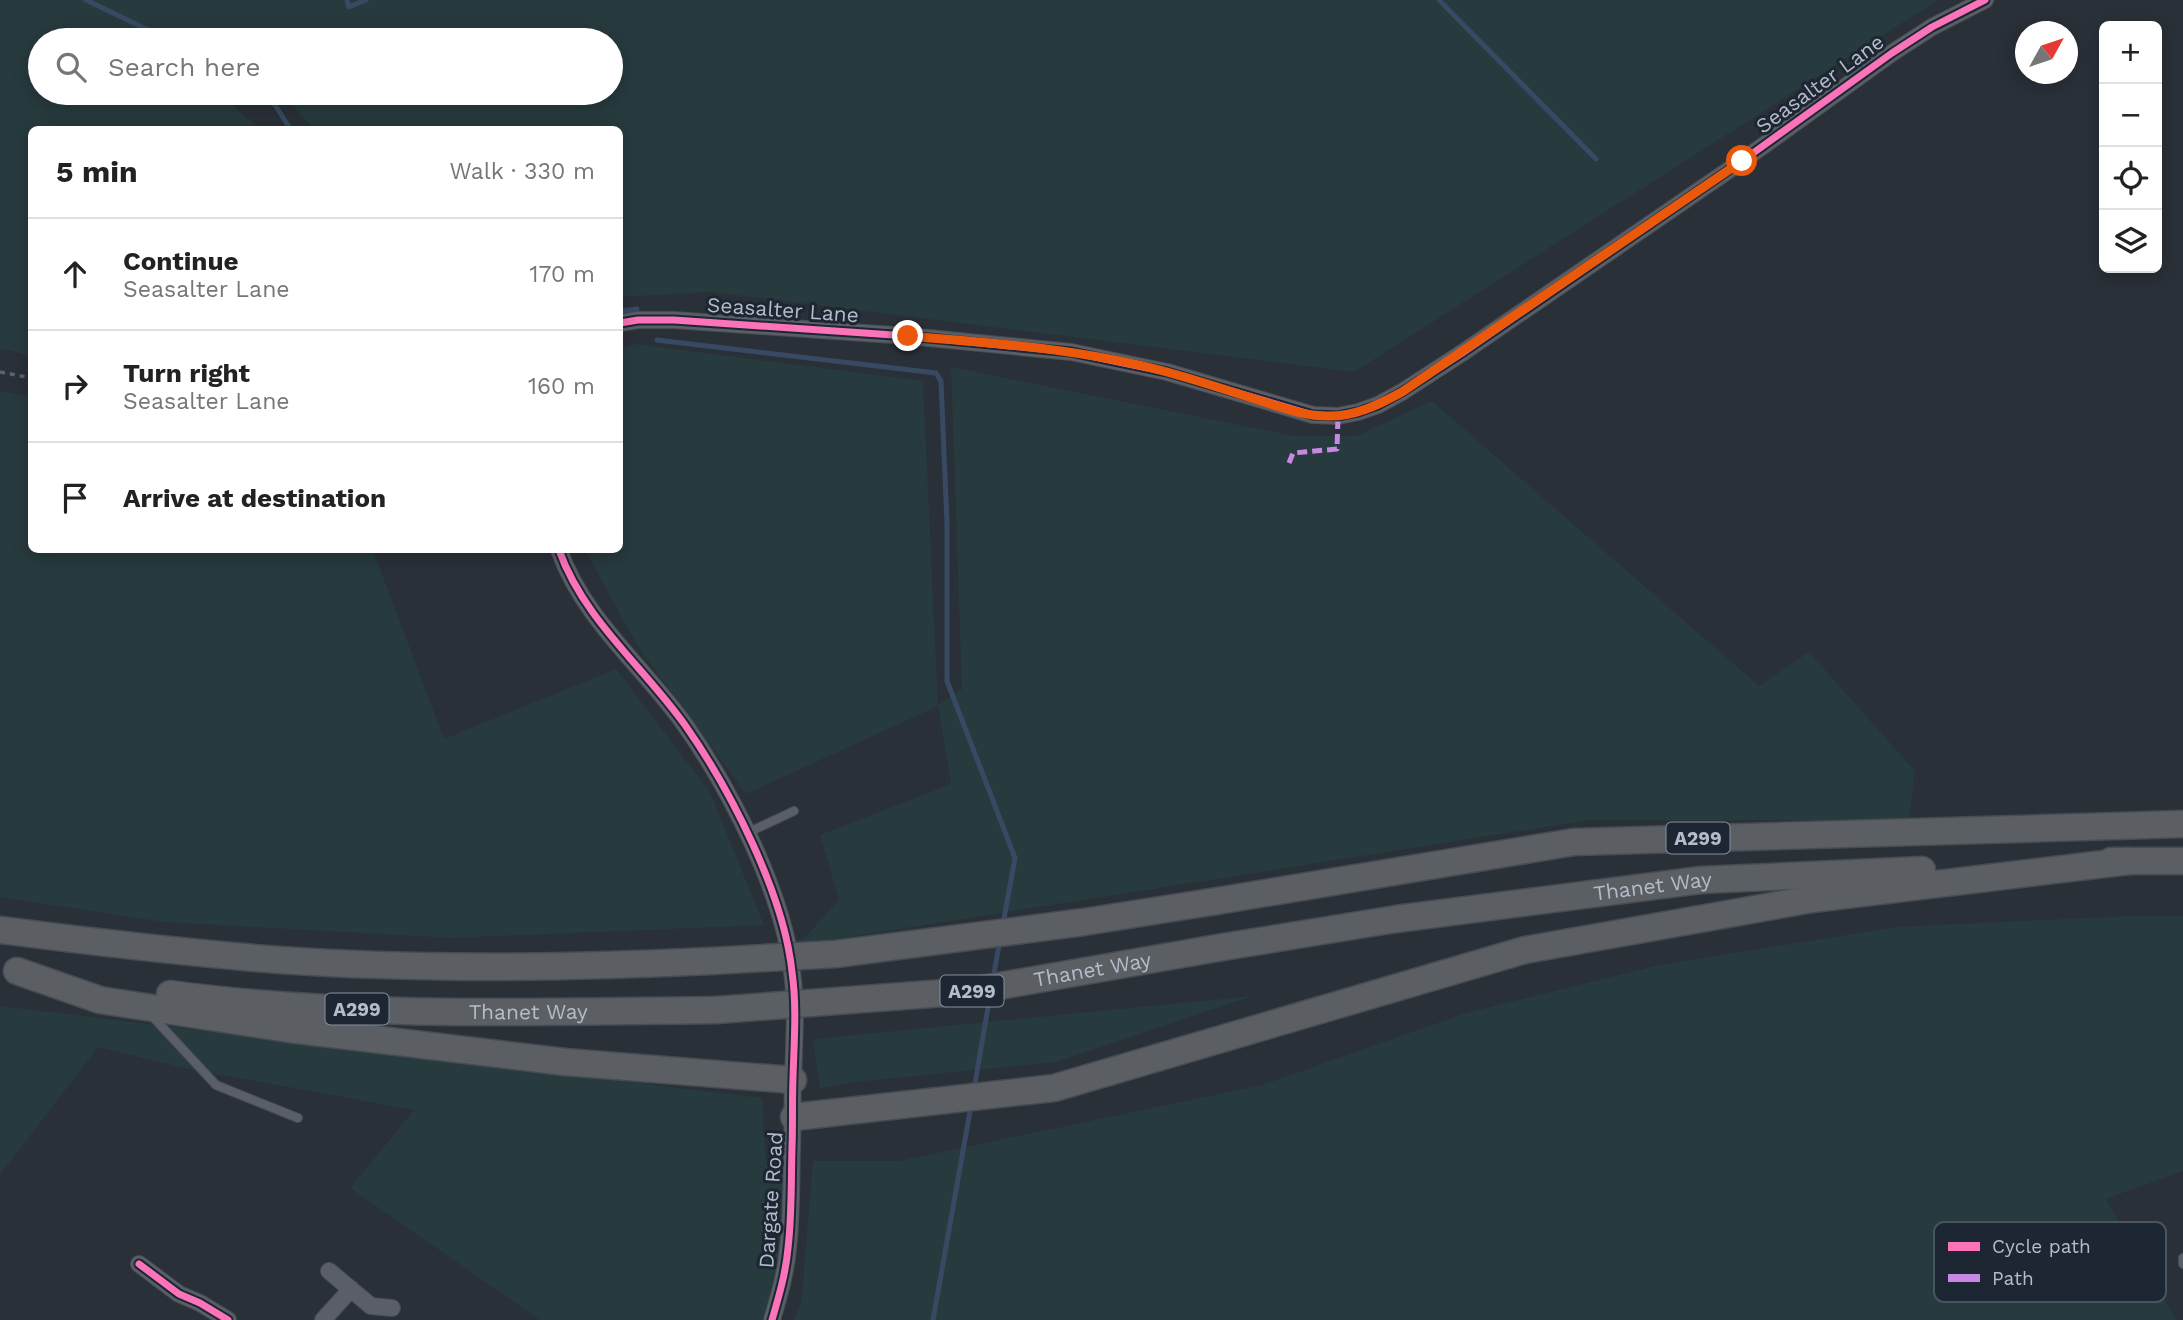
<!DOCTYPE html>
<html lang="en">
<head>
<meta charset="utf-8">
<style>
	body { margin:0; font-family:"Work Sans",sans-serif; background:#f2f2f2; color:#222 }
	.controls { position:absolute; right:21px; top:21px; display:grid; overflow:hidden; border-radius:10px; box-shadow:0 4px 18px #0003 }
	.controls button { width:63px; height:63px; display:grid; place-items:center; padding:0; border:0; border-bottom:2px solid #e0e0e0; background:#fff; color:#222; font:35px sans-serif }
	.compass { position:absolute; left:2015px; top:21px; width:63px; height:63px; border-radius:50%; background:#fff; box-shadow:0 4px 18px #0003; rotate:50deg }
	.stop { position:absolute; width:21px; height:21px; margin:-16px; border:5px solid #ea580c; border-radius:50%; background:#fff }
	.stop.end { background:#ea580c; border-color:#fff; box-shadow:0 2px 7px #0008 }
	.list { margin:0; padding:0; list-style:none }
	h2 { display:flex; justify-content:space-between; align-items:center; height:91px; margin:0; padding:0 28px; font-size:30px }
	h2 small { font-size:23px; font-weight:400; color:#767676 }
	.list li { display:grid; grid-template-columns:46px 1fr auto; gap:21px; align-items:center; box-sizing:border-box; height:112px; padding:0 28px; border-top:2px solid #e0e0e0 }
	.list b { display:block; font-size:26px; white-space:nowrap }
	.list p { margin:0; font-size:23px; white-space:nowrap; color:#767676 }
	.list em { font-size:23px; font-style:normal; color:#767676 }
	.icon { flex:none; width:38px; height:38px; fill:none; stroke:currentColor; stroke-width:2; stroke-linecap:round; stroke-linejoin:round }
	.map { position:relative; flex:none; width:2183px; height:1320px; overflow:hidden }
	.search { position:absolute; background:#fff; box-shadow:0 4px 18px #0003; left:28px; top:28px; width:595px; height:77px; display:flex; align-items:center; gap:18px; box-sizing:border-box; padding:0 24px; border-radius:38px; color:#767676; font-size:26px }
	.panel { position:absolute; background:#fff; box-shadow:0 4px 18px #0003; left:28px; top:126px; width:595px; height:427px; border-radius:10px }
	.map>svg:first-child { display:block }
	.green { fill:#273a3e }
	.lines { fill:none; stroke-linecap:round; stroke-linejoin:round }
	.stream { stroke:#384963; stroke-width:5 }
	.service-casing { stroke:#484c53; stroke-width:10 }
	.minor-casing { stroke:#484c53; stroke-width:18 }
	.trunk-casing { stroke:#474c53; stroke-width:29 }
	.path { stroke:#5d636a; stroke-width:3.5; stroke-dasharray:5 5; stroke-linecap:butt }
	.service { stroke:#5a5e66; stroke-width:8 }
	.minor { stroke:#5a5e66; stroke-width:16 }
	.trunk { stroke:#5b5f64; stroke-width:26 }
	.trunk-bridge-casing { stroke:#474c53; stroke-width:29; stroke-linecap:butt }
	.trunk-bridge { stroke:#5b5f64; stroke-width:26 }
	.quiet { stroke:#c787e3; stroke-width:5; stroke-dasharray:10 5; stroke-linecap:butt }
	.cycleway-casing { stroke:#1d2633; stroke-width:11 }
	.cycleway { stroke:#fb73b8; stroke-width:7 }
	.route { stroke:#ea580c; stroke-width:9 }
	.labels { text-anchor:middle; stroke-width:6; stroke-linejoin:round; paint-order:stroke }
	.shield { fill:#1d2633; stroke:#878f9c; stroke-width:2 }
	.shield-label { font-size:19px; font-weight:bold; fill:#b4bcc9 }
	.street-label { font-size:21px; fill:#b4bcc9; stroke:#1d2633 }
	.key { fill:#1d2633; stroke:#4a5360; stroke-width:2 }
	.key-label { font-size:19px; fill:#b4bcc9 }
</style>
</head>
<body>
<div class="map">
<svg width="2183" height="1320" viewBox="0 0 2183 1320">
	<rect width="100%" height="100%" fill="#2a3038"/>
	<!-- green -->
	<g class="green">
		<path d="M0,0H1938L1354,372L711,292L620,297V130L314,129L281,93H611V40H40V93H220L259,129L32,130L31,356L0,348Z"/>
		<path d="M635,344L923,381L938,705L962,689L951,367L1295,436H1356L1432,401L1759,686L1809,652L1915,771L1909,820H1590L798,945L839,900L820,835L951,784L938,706L746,794L638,647L585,550H620V349Z"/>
		<path d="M0,391L31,397L32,550H373L444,739L616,669L710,792L764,925L452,938L164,922L0,897Z"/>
		<path d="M2129,916H2183V1171L2106,1199L2176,1320H793L801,1305L813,1161H899L1262,1085L1466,1013L1659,965L1896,927Z"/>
		<path d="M1253,996L1056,1062L855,1082L820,1088L813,1039Z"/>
		<path d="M0,1006L762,1098L766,1160L784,1161C781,1213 783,1270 764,1320H540L350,1188L414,1110L189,1069L98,1047L0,1175Z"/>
	</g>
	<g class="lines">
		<!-- stream -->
		<g class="stream">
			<path d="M86,0L169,40"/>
			<path d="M347,0L349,7L366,0"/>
			<path d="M1439,0L1596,159"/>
			<path d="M262,93L275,105L291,130"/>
			<path d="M620,311L637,309"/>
			<path d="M657,340L936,373L941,381L947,524V681L1015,858L1003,924"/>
			<path d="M993,979L1000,940"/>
			<path d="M974,1089L990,996"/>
			<path d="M933,1320L971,1106"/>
		</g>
		<defs>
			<g id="service">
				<path d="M747,833L794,811"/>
				<path d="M152,1016L216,1085L298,1118"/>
				<path d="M2183,1258V1264"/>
			</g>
			<g id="minor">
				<path d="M620,323L638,320H674L908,336L1071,352L1167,372L1313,415L1338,416L1358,412L1378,405L1402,392L1462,353L1742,161L1892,53L1932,27L1985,0"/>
				<path d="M559,550C584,620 643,666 685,725C730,789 784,894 792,972C797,1007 794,1042 793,1078C792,1101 793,1124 792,1147C791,1180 792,1215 788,1248C786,1272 779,1296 772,1320"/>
				<path d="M139,1264L179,1294L200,1303L228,1320"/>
				<path d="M329,1271L371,1306L392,1308"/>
				<path d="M323,1320L351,1289"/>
			</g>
			<g id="trunk">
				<path d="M2111,861H2183"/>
				<path d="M1217,901L1574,842L2183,824"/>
				<path d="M0,930C93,942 187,953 280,960C423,970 567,968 711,961"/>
				<path id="s1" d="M1223,947L1396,919L1701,880L1922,870"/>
				<path d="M17,971L100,1000L289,1029L565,1062L793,1080"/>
				<path id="s2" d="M170,994C351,1018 535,1012 717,1010"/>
				<path d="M794,1117L1054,1088L1525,950L1812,899L2129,861"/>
			</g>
		</defs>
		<!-- service casing -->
		<use href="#service" class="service-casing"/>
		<!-- minor casing -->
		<use href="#minor" class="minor-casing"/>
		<!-- trunk casing -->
		<use href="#trunk" class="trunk-casing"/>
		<!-- path -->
		<path class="path" d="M0,372L32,378"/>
		<!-- service -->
		<use href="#service" class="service"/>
		<!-- minor -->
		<use href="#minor" class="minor"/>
		<!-- trunk -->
		<use href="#trunk" class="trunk"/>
		<defs>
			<g id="trunk-bridge">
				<path d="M711,961L836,954L1084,922L1217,901"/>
				<path id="s3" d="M717,1010L971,991L1223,947"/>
			</g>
		</defs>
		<!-- trunk-bridge casing -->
		<use href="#trunk-bridge" class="trunk-bridge-casing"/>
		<!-- trunk-bridge -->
		<use href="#trunk-bridge" class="trunk-bridge"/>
		<!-- quiet -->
		<path class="quiet" d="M1289,463L1293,453L1337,449L1338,416"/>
		<defs>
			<g id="cycleway">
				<path d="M620,323L638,320H674L908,336L1071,352L1167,372L1313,415L1338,416L1358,412L1378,405L1402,392L1462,353L1742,161L1892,53L1932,27L1985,0"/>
				<path d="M559,550C584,620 643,666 685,725C730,789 784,894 792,972C797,1007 794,1042 793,1078C792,1101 793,1124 792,1147C791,1180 792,1215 788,1248C786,1272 779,1296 772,1320"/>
				<path d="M139,1264L179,1294L200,1303L228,1320"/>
			</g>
		</defs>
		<!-- cycleway casing -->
		<use href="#cycleway" class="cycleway-casing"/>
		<!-- cycleway -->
		<use href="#cycleway" class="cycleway"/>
	</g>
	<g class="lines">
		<!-- route -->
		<path class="route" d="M908,336C995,343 1082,349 1167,372C1200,381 1232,392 1264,402C1284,408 1305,416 1327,416C1354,417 1378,405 1402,392L1742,161"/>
	</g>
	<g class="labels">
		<!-- shield labels -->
		<g class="shield">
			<rect x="1666.5" y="822.5" width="63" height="31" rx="5"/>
			<rect x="940.5" y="975.5" width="63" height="31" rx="5"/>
			<rect x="325.5" y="993.5" width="63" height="31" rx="5"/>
		</g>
		<g class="shield-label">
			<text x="1698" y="845">A299</text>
			<text x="972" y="998">A299</text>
			<text x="357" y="1016">A299</text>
		</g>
		<!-- street labels -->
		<g class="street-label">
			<text transform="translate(1820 84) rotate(-36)" y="7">Seasalter Lane</text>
			<text transform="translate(783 310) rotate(4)" y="7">Seasalter Lane</text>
			<text dy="7" stroke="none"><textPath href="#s1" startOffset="434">Thanet Way</textPath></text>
			<text dy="7" stroke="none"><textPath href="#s3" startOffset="378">Thanet Way</textPath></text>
			<text dy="7" stroke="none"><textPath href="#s2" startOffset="359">Thanet Way</textPath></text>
			<text transform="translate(771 1200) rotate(-86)" y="7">Dargate Road</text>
		</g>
	</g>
	<!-- legend -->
	<rect x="1934" y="1222" width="232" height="80" rx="10" class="key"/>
	<rect x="1948" y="1242" width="32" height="9" fill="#fb73b8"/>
	<rect x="1948" y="1274" width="32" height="8" fill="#c787e3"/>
	<g class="key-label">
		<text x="1992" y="1253">Cycle path</text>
		<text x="1992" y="1285">Path</text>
	</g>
</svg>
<div class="controls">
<button>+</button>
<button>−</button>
<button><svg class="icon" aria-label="locate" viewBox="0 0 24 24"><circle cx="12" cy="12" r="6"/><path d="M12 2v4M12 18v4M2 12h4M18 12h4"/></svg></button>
<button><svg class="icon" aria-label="layers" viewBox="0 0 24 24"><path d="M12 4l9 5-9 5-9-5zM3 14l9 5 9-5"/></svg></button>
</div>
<svg class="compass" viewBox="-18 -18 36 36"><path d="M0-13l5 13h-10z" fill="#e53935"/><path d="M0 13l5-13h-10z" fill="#767676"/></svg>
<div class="stop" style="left:1742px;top:161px"></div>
<div class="stop end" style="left:908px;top:336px"></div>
<div class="search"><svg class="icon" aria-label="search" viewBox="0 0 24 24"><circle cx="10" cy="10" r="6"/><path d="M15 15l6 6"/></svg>Search here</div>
<section class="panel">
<h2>5 min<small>Walk · 330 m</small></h2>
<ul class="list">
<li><svg class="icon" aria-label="ahead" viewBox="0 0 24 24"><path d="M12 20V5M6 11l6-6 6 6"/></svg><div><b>Continue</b><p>Seasalter Lane</p></div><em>170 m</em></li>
<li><svg class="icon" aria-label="right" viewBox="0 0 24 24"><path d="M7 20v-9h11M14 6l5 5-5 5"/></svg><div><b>Turn right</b><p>Seasalter Lane</p></div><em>160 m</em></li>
<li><svg class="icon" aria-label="arrive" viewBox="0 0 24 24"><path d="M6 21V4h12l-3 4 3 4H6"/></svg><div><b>Arrive at destination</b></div></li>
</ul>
</section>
</div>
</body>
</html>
